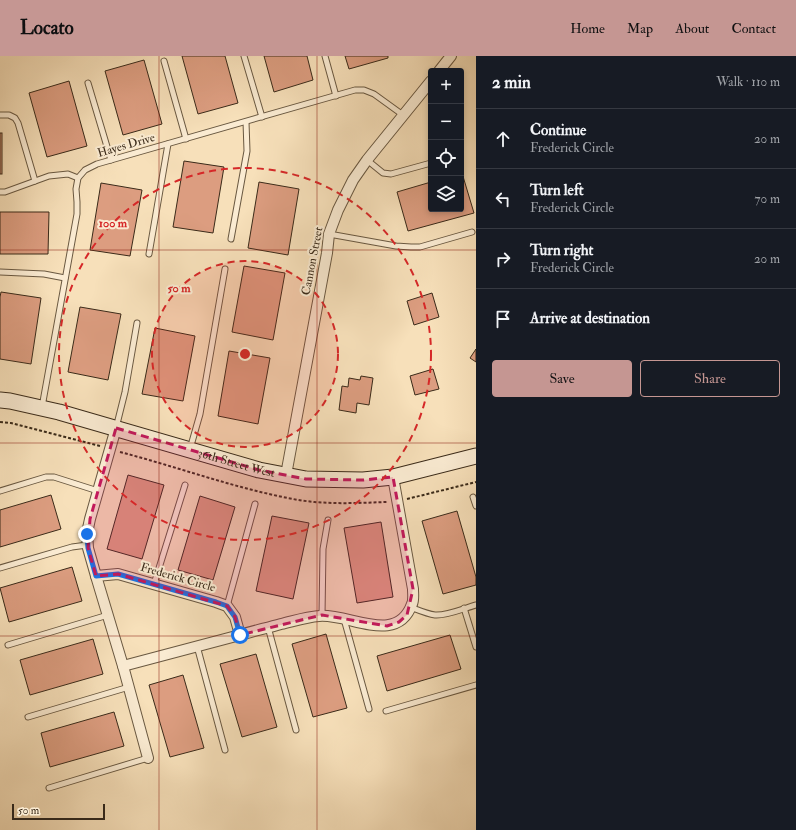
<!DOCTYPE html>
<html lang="en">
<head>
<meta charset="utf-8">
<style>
	body { margin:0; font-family:"IM FELL Double Pica",serif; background:#20242c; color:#f1f3f6 }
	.controls { position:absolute; right:12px; top:12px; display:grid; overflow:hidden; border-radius:4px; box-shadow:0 2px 6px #0003 }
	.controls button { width:36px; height:36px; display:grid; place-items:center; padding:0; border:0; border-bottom:1px solid #363941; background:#171b24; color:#f1f3f6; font:20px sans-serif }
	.scale { position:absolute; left:12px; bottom:10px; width:93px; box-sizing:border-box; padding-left:4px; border:2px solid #3a2a19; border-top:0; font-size:11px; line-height:14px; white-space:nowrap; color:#3a2a19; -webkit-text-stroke:3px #faebd2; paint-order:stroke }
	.stop { position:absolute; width:12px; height:12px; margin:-9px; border:3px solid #1a73e8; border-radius:50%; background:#fff }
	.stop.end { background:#1a73e8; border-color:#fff; box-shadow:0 1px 4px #0008 }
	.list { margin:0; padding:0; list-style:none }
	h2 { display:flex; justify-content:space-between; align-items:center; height:52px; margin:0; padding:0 16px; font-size:17px }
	h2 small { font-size:13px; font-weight:400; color:#9ea1a6 }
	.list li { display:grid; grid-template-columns:26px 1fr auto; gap:12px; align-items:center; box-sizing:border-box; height:60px; padding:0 16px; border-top:1px solid #363941 }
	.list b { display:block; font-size:15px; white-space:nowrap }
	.list p { margin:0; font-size:13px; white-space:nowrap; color:#9ea1a6 }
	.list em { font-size:13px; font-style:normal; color:#9ea1a6 }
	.actions { display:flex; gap:8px; padding:12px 16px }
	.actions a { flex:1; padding:9px 0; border:1px solid #c59692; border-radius:4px; text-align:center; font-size:14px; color:#c59692 }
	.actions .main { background:#c59692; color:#111 }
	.icon { flex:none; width:22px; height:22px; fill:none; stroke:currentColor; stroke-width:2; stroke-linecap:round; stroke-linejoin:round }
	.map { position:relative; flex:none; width:476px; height:774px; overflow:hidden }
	header { display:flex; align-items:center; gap:24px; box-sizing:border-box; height:56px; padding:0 20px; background:#c59692; color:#111 }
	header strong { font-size:19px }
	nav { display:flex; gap:22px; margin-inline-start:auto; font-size:14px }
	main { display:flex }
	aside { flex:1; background:#171b24 }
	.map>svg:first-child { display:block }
	.building { fill:#dc9d80; stroke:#3a2a19 }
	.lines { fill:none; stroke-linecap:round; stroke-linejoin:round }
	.lane-casing { stroke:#695841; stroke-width:7 }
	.street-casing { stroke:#695841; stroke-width:12 }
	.secondary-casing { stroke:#3a2a19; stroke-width:17 }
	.path { stroke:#3a2a19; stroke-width:2; stroke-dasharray:3 2; stroke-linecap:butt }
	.lane { stroke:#faebd2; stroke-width:5 }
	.street { stroke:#faebd2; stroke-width:10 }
	.secondary { stroke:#faebd2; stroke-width:15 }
	.route { stroke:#1a73e8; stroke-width:5 }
	.marked { fill:#c2185b; fill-opacity:0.2; stroke:#c2185b; stroke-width:3; stroke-dasharray:8 5; stroke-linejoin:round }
	.grid { fill:none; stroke:#8f2418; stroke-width:1; stroke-opacity:0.55 }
	.ring { fill:none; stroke:#d62828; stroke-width:2; stroke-dasharray:7 5 }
	.labels { text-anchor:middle; stroke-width:4; stroke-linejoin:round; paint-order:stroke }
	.street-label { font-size:12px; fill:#3a2a19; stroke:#faebd2 }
	.centre { fill:#d62828; stroke:#faebd2; stroke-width:2 }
	.ring-label { font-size:12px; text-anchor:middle; font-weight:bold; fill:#d62828; stroke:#faebd2; stroke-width:4; stroke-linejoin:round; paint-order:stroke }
</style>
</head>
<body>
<header>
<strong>Locato</strong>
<nav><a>Home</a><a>Map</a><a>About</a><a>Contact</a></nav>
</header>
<main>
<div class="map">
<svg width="476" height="774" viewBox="0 0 476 774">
	<rect width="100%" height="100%" fill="#f7e0ba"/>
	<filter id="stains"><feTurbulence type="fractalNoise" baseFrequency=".005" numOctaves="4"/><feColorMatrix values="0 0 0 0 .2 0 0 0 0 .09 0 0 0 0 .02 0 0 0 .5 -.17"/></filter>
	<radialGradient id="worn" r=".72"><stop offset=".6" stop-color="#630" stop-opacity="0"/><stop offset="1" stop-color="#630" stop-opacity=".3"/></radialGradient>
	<!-- building -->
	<g class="building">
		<path d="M182,0H225L238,47L198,58Z"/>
		<path d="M264,0H307L313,24L274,36Z"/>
		<path d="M345,0H388V2L349,13Z"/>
		<path d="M144,4L162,68L123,79L105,15Z"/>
		<path d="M69,25L87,90L47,101L29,37Z"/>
		<rect x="0" y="77" width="2" height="41"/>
		<path d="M184,105L224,111L213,177L173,171Z"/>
		<path d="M461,117H462L474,157L408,175L397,136L431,126V153H461Z"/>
		<path d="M259,126L299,133L288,199L248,192Z"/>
		<path d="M101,127L142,134L130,200L90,194Z"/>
		<path d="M0,156H49L48,198H0Z"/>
		<path d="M244,210L285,217L273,284L232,276Z"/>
		<path d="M1,236L41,242L31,308L0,303V241Z"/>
		<path d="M432,237L439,261L414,269L407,245Z"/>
		<path d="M80,251L121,258L108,324L68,316Z"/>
		<path d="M155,272L195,280L183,345L142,338Z"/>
		<path d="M476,293V306L470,302Z"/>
		<path d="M229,295L270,302L258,368L218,360Z"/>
		<path d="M433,313L439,333L415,339L410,320Z"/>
		<path d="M361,320L373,322L369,349L357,347L356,357L339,354L342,330L348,331L349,322L360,324Z"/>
		<path d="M128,419L164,429L142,503L107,493Z"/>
		<path d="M51,439L61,473L0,491V454Z"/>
		<path d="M200,440L235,451L213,524L178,514Z"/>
		<path d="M457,455L476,521V529L443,538L422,465Z"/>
		<path d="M272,460L309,467L293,543L256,535Z"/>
		<path d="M381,466L393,541L357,547L344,472Z"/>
		<path d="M72,511L82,545L9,566L0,532Z"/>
		<path d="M326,578L347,652L313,661L292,588Z"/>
		<path d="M450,579L461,613L387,635L377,600Z"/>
		<path d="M93,583L103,618L30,639L20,604Z"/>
		<path d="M256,598L277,671L242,681L220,608Z"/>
		<path d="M183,619L204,692L170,701L149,629Z"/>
		<path d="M114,656L124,690L50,711L41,677Z"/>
	</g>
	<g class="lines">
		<defs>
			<g id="lane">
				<path d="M244,0L262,61"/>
				<path d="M325,0L336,40"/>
				<path d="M164,5L186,83"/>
				<path d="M88,27L111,104"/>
				<path d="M0,59H9L15,62L18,67L35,125"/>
				<path d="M367,104L383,117L391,118L431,107"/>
				<path d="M0,136H5L49,120L68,118L78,122"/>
				<path d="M329,178L396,190L411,191H420L472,176"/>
				<path d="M231,183L247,95L246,66"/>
				<path d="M149,198L168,88"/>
				<path d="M0,216L44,218L65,222"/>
				<path d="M42,351L77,158V146L76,133L78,122L85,114L97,108L355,34H364L374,38L403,59"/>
				<path d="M116,372L125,336L137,267"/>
				<path d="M190,393L200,358L225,213"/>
				<path d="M0,435L46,421H54L98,435"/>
				<path d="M473,441L476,450"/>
				<path d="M0,512L72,491L87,489"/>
				<path d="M154,528L185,429"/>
				<path d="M227,550L255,448"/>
				<path d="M410,551C418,554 427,558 435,559C446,560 465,552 476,549"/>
				<path d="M464,552L476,591"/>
				<path d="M322,559L323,493L328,464"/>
				<path d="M344,563L369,653"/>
				<path d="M268,571L296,674"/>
				<path d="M8,589L108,559"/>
				<path d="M197,590L225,694"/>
				<path d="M386,655L476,629"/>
				<path d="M28,661L129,631"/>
				<path d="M49,732L148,702"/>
			</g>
			<g id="street">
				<path d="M439,15L451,0"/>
				<path d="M116,372L90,463L87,477L88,492L96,520L118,518L216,546L227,550L235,561L240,579C253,575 267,572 281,568C294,565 306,561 319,560C349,557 397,590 412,548C414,544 413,538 413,533L393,421"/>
				<path d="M286,419L327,197L329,178L338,154L353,124L367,104L431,25"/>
				<path d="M96,520L123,610L148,702"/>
				<path d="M123,610L240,579"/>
			</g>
			<g id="secondary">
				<path id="s1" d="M0,344L10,345L59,356L259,414L306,423L363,424L393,421L476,400"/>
			</g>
		</defs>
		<!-- lane casing -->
		<use href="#lane" class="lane-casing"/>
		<!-- street casing -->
		<use href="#street" class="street-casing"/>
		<!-- secondary casing -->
		<use href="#secondary" class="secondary-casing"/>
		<!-- path -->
		<g class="path">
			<path d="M0,366L11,367L100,390"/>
			<path d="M120,396C178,411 234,432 293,443C324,449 356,447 387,446"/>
			<path d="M407,443L476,426"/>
		</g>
		<!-- lane -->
		<use href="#lane" class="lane"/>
		<!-- street -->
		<use href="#street" class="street"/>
		<!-- secondary -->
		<use href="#secondary" class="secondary"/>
	</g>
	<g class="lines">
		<!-- route -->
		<path class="route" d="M87,478L88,492L96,520L118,518L216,546L227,550L235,561L240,579"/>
	</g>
	<!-- marked area -->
	<path class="marked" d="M116,372L259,414L306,423L363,424L393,421L413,533L407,559L399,566L387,570L322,559L240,579L235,561L227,550L118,518L96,520L88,492L90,463Z"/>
	<!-- grid -->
	<path class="grid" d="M159,0V774M317,0V774M0,194H476M0,387H476M0,580H476"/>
	<!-- distance rings -->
	<circle cx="245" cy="298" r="93" fill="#d62828" fill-opacity=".12"/>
	<g class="ring">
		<circle cx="245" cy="298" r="93"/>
		<circle cx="245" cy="298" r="186"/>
	</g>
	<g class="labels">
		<!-- street labels -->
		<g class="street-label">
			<text transform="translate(126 89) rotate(-16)" y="4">Hayes Drive</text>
			<text transform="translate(312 205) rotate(-79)" y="4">Cannon Street</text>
			<text dy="4" stroke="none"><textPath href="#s1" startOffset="245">36th Street West</textPath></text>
			<text transform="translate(178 521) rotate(16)" y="4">Frederick Circle</text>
		</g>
	</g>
	<circle cx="245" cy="298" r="6" class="centre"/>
	<g class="ring-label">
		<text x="113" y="171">100 m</text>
		<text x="179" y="236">50 m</text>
	</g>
	<rect width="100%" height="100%" filter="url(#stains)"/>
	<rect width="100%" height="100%" fill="url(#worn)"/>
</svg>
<div class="controls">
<button>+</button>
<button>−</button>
<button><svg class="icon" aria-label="locate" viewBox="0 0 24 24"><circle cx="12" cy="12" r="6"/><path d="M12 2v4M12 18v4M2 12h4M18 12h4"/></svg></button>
<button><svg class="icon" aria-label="layers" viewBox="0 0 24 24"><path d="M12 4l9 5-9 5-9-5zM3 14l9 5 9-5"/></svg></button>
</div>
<div class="scale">50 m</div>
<div class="stop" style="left:240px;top:579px"></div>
<div class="stop end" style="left:87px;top:478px"></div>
</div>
<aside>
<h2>2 min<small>Walk · 110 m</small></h2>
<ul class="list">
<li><svg class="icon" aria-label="ahead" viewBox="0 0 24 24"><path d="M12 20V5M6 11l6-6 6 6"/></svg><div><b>Continue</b><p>Frederick Circle</p></div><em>20 m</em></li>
<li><svg class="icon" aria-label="left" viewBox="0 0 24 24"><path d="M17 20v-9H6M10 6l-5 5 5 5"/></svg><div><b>Turn left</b><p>Frederick Circle</p></div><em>70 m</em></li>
<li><svg class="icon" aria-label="right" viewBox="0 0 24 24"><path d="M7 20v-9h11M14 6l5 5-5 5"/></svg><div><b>Turn right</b><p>Frederick Circle</p></div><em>20 m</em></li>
<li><svg class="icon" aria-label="arrive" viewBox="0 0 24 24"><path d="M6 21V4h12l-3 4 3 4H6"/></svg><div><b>Arrive at destination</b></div></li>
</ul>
<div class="actions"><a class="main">Save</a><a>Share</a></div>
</aside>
</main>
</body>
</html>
